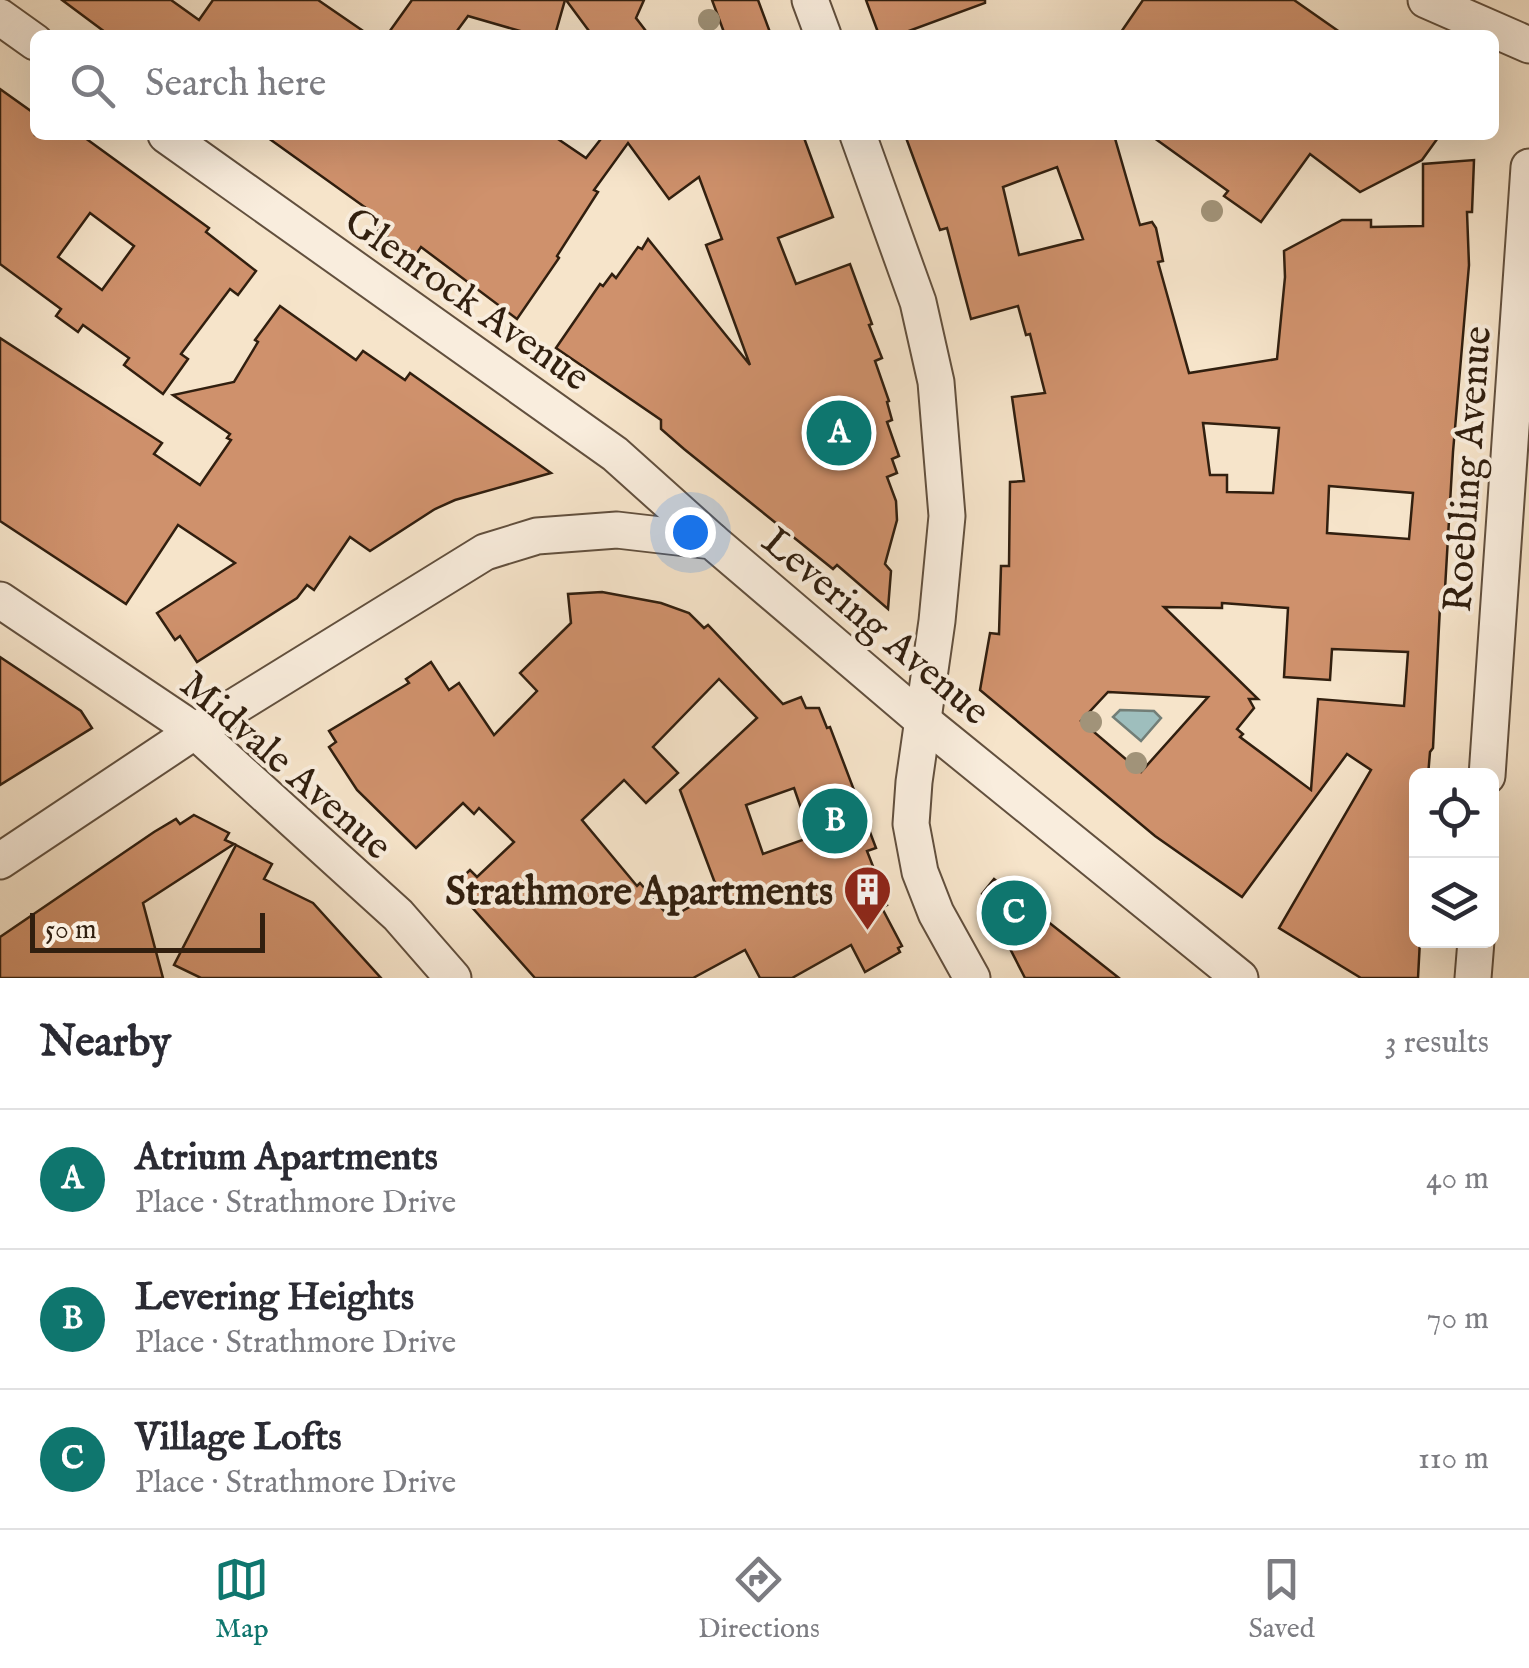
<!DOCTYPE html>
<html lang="en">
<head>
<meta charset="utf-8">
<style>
	body { margin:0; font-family:"IM FELL English",serif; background:#f7f7f7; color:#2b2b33 }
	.controls { position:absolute; right:30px; bottom:30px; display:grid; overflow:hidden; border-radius:15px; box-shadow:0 10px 40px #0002 }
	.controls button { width:90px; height:90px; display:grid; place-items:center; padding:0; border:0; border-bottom:2px solid #e1e1e2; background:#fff; color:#2b2b33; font:50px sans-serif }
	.scale { position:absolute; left:30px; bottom:25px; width:235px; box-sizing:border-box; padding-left:10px; border:5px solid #311f0f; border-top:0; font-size:28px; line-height:35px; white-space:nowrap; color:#311f0f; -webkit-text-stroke:8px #f9eddd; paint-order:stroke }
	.you { position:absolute; left:690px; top:532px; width:35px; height:35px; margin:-25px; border:8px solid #fff; border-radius:50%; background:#1a73e8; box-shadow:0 0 0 15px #1a73e833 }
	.badge { display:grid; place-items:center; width:65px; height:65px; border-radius:50%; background:#0f766e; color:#fff; font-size:32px; font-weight:700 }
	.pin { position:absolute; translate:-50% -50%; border:5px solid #fff; box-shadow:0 2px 10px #0006 }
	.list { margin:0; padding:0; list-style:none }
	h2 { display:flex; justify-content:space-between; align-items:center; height:130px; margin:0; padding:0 40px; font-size:42px }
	h2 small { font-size:32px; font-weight:400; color:#7c7c81 }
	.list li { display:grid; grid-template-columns:65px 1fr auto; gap:30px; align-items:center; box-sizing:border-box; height:140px; padding:0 40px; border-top:2px solid #e1e1e2 }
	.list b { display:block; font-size:38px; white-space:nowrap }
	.list p { margin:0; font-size:32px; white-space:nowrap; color:#7c7c81 }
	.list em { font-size:32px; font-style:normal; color:#7c7c81 }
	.icon { flex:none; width:55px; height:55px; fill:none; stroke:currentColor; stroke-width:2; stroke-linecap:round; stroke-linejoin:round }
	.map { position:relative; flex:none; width:1529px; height:978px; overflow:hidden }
	.search { position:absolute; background:#fff; box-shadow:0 10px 40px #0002; left:30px; right:30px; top:30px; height:110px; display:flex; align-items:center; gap:25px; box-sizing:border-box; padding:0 35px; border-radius:15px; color:#7c7c81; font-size:38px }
	.sheet { height:550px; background:#fff }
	nav { display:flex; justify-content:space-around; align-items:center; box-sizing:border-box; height:140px; border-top:2px solid #e1e1e2; background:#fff; font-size:28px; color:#7c7c81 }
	nav a { display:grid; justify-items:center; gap:5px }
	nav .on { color:#0f766e }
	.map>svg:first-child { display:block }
	.water { fill:#9ebebd; stroke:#727e77; stroke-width:2.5 }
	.building { fill:#cf916c; stroke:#311f0f; stroke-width:2.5; fill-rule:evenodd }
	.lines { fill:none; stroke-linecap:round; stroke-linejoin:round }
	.minor-casing { stroke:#62503e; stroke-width:39 }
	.minor { stroke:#f9eddd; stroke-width:35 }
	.tree { fill:#a19379 }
	.labels { text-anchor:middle; stroke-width:8; stroke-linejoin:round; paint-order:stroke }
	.street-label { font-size:40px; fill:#311f0f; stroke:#f9eddd }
	.poi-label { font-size:40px; font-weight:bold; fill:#311f0f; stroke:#f9eddd; text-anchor:end }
</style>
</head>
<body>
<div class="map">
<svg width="1529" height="978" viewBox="0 0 1529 978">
	<rect width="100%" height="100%" fill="#f6e4ca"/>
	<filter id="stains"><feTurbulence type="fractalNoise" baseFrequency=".002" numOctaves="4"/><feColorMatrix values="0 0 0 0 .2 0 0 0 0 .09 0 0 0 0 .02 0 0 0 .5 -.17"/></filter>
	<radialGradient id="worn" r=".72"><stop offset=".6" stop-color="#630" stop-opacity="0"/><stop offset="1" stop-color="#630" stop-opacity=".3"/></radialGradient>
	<!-- water -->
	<path class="water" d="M1120,710L1154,711L1161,718L1141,741L1113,717Z"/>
	<!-- building -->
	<g class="building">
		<path d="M62,0H171L199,20L213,0H318L369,35H109Z"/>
		<path d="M412,0H565L555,35H520V31L468,16L454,35H387Z"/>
		<path d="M566,0H644L636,18L649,35H592Z"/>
		<path d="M712,0H758L771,35H725Z"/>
		<path d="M866,0H985V3L898,35H879Z"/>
		<path d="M1143,0H1294L1344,35H1119Z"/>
		<path d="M0,89L35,114V135H81L209,228L206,232L256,271L238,295L230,289L181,354L188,359L163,394L124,365L129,358L83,325L78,332L56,316L61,309L0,264ZM90,213L134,246L102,290L58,257Z"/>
		<path d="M264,135H552L586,158L604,135H803L833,217L778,238L796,284L850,264L872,324L869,325L882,358L875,361L889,401L887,402L892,420L887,422L899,456L892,459L897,473L887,477L896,501L897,520L885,564L891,571L888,609L837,565L833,569L684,449L661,429V420L556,348L600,284L603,286L612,274L616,278L638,247L642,249L648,239L750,365L706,245L722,239L699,177L669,199L628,143L594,190L598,192L557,256L559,258L517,319L421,247L415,256L374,227L380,218Z"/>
		<path d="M905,135H1114L1140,225L1152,222L1156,228L1163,261L1158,262L1189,373L1277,359L1285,277L1284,251L1342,220H1371V227L1423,226V164L1474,160L1472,212H1467L1469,265L1453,452L1444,606H1440L1433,748L1430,752L1428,776H1416V940H1420L1418,978H1361L1279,928L1371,770L1347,754L1242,897L1155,836L980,690L990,633L999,634L1001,566H1009L1010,482L1024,481L1012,397L1045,393L1030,334L1026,335L1018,306L971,319L947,228L940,230ZM1057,167L1083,239L1019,255L1003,187ZM1203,423L1279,428L1273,493L1227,492V475H1210ZM1329,486L1413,493L1409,539L1327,533ZM1222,603L1288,608L1284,677L1330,680L1332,649L1408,652L1404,706L1318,699L1311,790L1240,737L1243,734L1237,729L1254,708L1249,699H1258L1164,607L1222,608ZM1108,692L1208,697L1141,772L1081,721Z"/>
		<path d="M1150,135H1440L1422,160L1360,192L1310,154L1261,222L1224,196L1228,191Z"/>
		<path d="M280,306L356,360L363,351L405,380L410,373L551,473L455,500L435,509L370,551L350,537L314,590L307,585L297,598L197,662L180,636L175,640L157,613L235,563L178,525L126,604L0,521V338L162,443L154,454L200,485L231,440L227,438L230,434L173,395L234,382L258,342L255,340Z"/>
		<path d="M602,592L661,603L689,613L704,628L708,625L783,704L801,697L806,708H819L827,728L830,727L876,848L867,851L876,874L871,875L887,905L882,908L902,946L898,948L900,952L865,972L851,945L792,978H760L745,950L693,978H535L453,886L470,870L477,877L514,842L479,808L474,814L463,803L416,848L357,790L329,747L336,742L329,731L409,683L406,679L431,662L449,690L459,683L494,735L537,691L520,673L571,623L568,594ZM719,679L757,718L680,790L718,891L670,918L640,883L637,886L582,820L624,780L646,803L678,773L653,747ZM794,788L811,837L763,854L746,805Z"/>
		<path d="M0,657L81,711L92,728L0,785Z"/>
		<path d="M194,815L229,833L225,840L234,844L143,903L163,978H0V937L154,832L176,819L180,824Z"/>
		<path d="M236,845L272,864L264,879L313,903L381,978H201L174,965Z"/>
		<path d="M994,879L1119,978H1025L982,894Z"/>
	</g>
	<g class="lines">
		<defs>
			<g id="minor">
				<path d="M810,0L823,35"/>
				<path d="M1426,0L1529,45"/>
				<path d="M0,17L35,42"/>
				<path d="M166,135L615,454L712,541"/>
				<path d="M858,135L918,302L936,382L947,516L937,621L914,782L911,824L920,872L936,913L972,978"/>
				<path d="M0,600L195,731L398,915L453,978"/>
				<path d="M1487,776L1529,167"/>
				<path d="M0,861L195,731L485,552L537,536L617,530L712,541L922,720L1240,978"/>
				<path d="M1473,978L1476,941"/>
			</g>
		</defs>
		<!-- minor casing -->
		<use href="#minor" class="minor-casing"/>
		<!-- minor -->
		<use href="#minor" class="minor"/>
	</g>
	<!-- trees -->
	<g class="tree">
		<circle cx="709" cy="20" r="11"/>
		<circle cx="1212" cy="211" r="11"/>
		<circle cx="1091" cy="722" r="11"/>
		<circle cx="1136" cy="763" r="11"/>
	</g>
	<!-- icons -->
	<defs>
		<symbol id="building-pin" viewBox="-11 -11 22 30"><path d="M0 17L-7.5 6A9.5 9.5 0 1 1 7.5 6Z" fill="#8f2418" stroke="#f9eddd"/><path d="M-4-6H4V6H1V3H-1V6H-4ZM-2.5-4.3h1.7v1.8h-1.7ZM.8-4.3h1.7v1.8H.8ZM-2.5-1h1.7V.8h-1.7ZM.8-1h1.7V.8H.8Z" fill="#fff"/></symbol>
	</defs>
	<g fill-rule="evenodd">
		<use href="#building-pin" x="840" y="862" width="55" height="75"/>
	</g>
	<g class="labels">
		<!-- street labels -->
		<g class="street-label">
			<text transform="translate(468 298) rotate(35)" y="14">Glenrock Avenue</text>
			<text transform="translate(1466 469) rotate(-86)" y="14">Roebling Avenue</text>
			<text transform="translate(877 625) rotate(40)" y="14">Levering Avenue</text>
			<text transform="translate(287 764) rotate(41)" y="14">Midvale Avenue</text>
		</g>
		<!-- poi labels -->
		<g class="poi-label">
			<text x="833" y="904">Strathmore Apartments</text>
		</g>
	</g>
	<rect width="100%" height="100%" filter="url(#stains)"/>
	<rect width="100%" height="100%" fill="url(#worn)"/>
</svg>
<div class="controls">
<button><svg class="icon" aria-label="locate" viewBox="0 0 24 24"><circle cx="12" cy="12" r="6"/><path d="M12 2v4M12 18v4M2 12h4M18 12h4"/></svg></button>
<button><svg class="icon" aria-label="layers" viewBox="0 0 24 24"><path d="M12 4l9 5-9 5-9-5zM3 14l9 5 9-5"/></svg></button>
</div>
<div class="scale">50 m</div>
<div class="you"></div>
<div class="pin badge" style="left:839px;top:433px">A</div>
<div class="pin badge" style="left:835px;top:821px">B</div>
<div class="pin badge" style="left:1014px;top:913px">C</div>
<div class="search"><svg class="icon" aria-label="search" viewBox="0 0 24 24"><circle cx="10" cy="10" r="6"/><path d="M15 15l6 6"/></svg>Search here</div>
</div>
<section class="sheet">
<h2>Nearby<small>3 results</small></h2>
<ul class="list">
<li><span class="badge">A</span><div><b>Atrium Apartments</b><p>Place · Strathmore Drive</p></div><em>40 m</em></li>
<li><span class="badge">B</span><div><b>Levering Heights</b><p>Place · Strathmore Drive</p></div><em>70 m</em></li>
<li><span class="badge">C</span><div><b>Village Lofts</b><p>Place · Strathmore Drive</p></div><em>110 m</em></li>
</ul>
</section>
<nav>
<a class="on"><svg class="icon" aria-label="map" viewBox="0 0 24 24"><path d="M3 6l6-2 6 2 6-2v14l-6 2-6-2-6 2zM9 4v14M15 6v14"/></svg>Map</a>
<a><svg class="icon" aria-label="directions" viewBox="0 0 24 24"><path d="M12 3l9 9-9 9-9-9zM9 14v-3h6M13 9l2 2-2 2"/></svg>Directions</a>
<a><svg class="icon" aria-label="saved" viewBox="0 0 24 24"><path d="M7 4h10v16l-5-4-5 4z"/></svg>Saved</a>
</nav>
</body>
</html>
